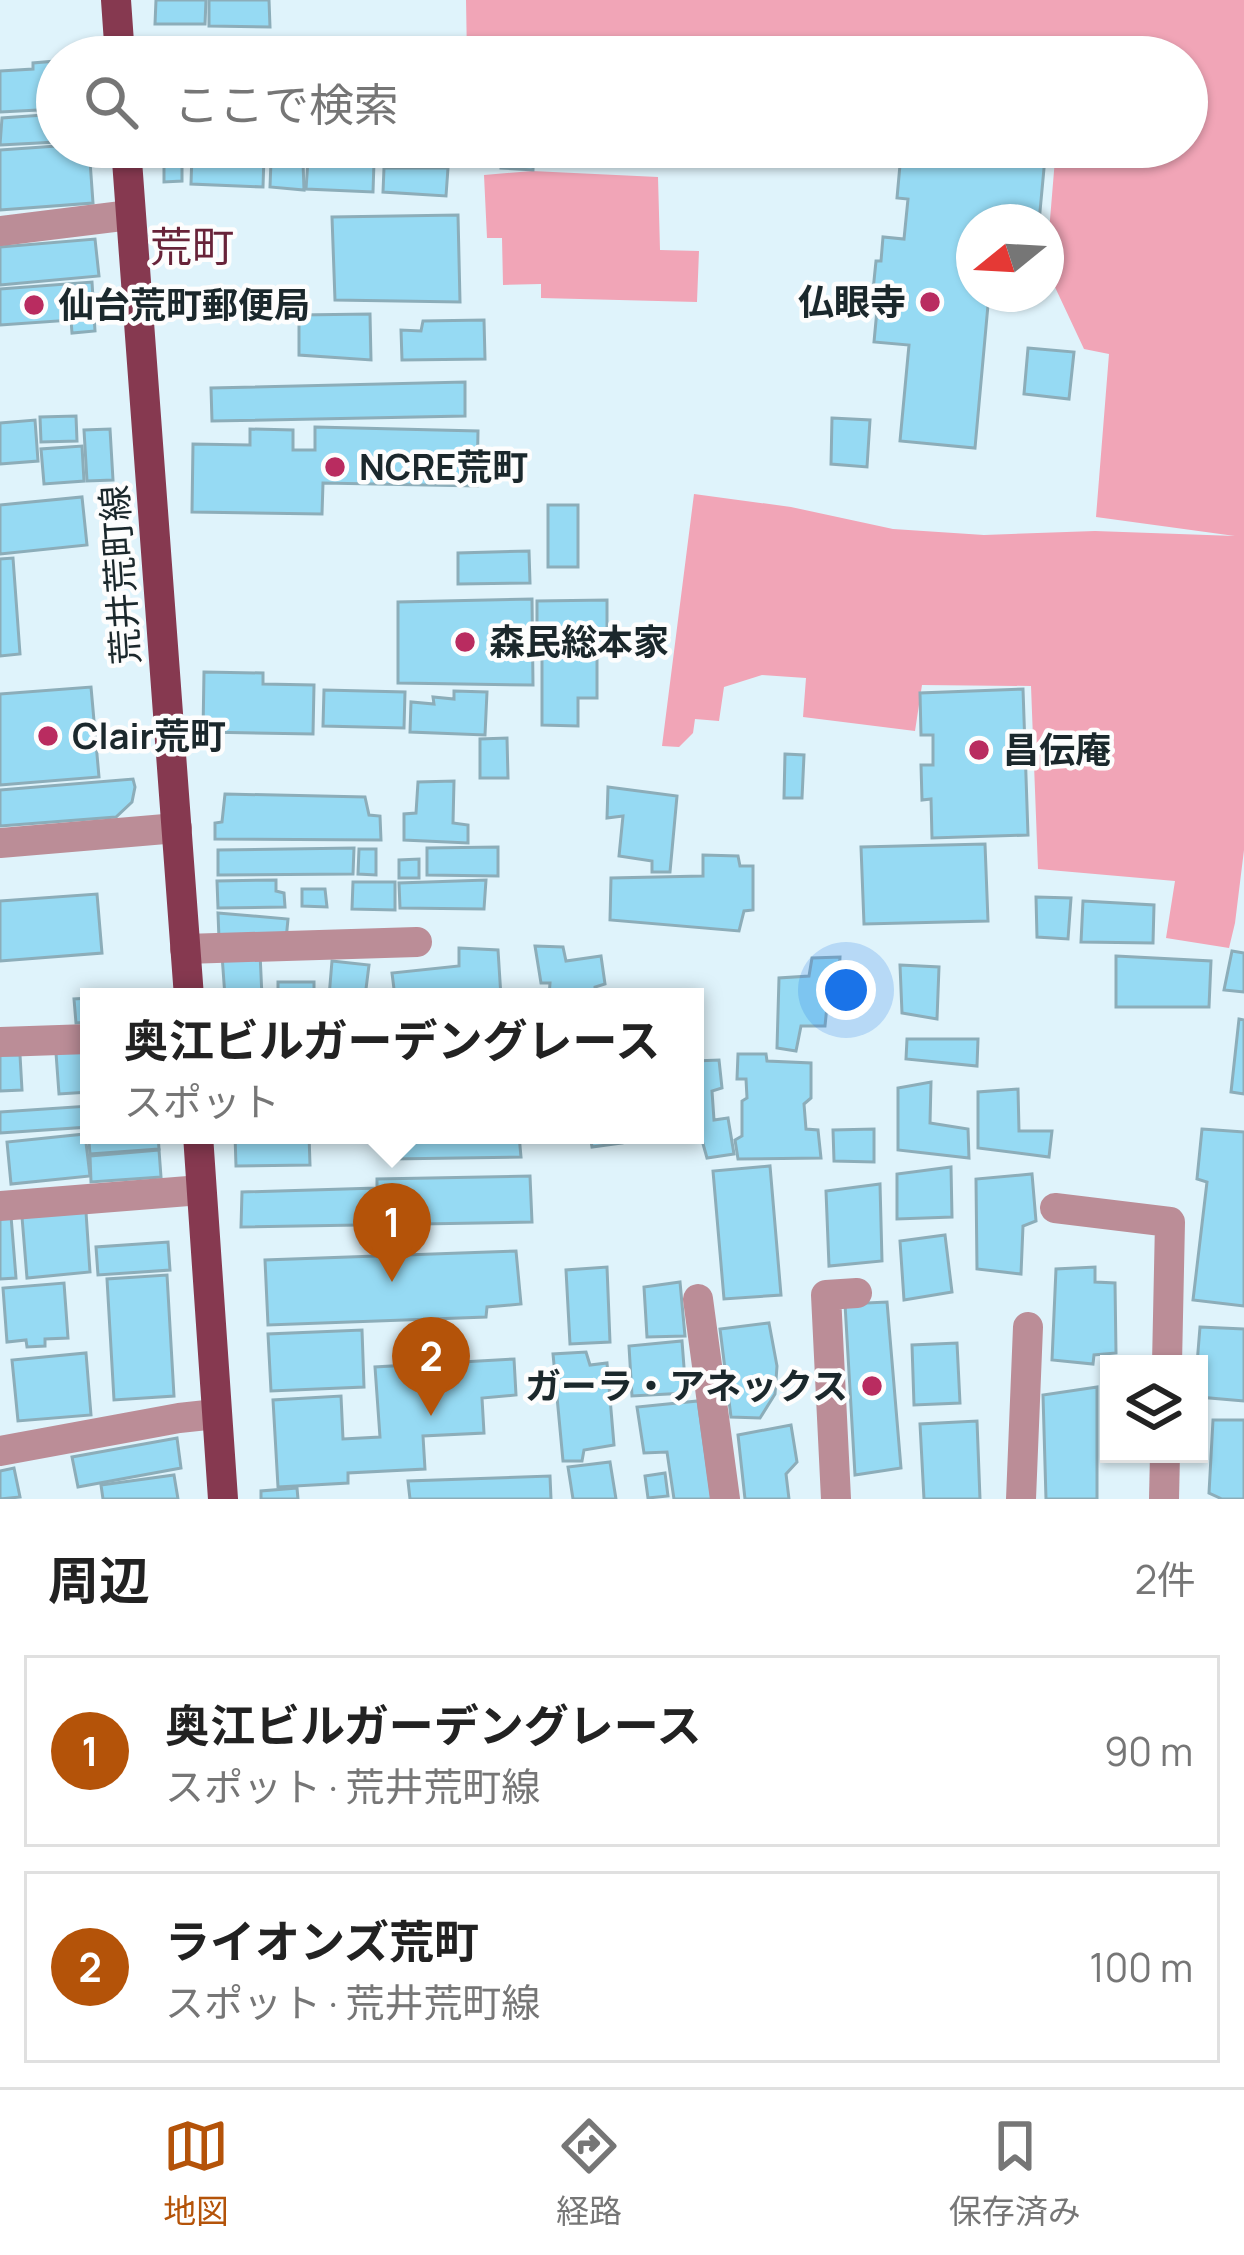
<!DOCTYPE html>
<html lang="ja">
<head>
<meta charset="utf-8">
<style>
	body { margin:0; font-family:Manrope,"Noto Sans JP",sans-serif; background:#f2f2f2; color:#222 }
	.controls { position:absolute; right:36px; bottom:36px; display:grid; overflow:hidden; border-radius:0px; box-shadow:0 3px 9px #0004 }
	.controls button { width:108px; height:108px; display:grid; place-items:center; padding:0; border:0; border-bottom:3px solid #e0e0e0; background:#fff; color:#222; font:60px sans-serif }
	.compass { position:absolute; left:956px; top:204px; width:108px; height:108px; border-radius:50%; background:#fff; box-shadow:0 3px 9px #0004; rotate:252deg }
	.you { position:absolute; left:846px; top:990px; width:42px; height:42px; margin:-30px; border:9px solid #fff; border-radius:50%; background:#1a73e8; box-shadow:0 0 0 18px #1a73e833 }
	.badge { display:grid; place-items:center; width:78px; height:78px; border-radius:50%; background:#b45309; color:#fff; font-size:39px; font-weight:700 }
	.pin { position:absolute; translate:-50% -99px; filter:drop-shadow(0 3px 6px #0008) }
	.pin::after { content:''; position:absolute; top:63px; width:42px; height:36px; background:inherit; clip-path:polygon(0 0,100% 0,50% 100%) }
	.popup { position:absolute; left:80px; top:988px; width:624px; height:156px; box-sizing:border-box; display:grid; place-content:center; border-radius:0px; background:#fff; filter:drop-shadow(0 3px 9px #0005); font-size:39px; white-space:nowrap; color:#767676 }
	.popup b { font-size:45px; color:#222 }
	.popup::after { content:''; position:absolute; left:50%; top:100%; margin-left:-24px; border:24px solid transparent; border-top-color:#fff }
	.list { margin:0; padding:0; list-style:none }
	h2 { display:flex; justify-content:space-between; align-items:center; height:156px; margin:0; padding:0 48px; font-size:51px }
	h2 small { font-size:39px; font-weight:400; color:#767676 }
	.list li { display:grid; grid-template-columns:78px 1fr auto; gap:36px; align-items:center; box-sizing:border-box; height:192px; margin:0 24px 24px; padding:0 24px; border:3px solid #e0e0e0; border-radius:0px }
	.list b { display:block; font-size:45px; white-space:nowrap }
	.list p { margin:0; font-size:39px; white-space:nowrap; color:#767676 }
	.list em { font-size:39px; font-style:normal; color:#767676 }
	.icon { flex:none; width:66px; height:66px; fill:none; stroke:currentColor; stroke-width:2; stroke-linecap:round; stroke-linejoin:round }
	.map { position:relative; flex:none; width:1244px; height:1499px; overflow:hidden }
	.search { position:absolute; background:#fff; box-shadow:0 3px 9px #0004; left:36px; right:36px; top:36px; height:132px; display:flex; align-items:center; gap:30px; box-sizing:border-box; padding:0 42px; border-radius:66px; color:#767676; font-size:45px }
	.sheet { height:588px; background:#fff }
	nav { display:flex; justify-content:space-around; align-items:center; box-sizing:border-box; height:168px; border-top:3px solid #e0e0e0; background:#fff; font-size:33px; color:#767676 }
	nav a { display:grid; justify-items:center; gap:6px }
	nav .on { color:#b45309 }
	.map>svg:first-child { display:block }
	.green { fill:#f1a5b7 }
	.building { fill:#96daf3; stroke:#8cadb9; stroke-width:3 }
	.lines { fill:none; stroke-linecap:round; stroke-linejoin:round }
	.minor { stroke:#bb8d97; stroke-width:30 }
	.major { stroke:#863950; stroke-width:30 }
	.poi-dot { fill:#b92c60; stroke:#fdfdfd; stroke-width:4.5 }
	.labels { text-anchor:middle; stroke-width:9; stroke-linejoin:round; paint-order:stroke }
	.poi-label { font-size:36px; font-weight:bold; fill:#1b282c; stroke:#fdfdfd; text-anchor:start }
	.street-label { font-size:36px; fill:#1b282c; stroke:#fdfdfd }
	.quarter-label { font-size:42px; fill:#682339; stroke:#fdfdfd }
</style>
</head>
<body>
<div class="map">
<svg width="1244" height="1499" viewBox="0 0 1244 1499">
	<rect width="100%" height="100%" fill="#dff3fb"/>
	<!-- green -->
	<g class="green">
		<path d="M466,0H1244V850L1235,923L1229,948L1166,938L1175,881L1038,869L1031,686L922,685L915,731L803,717L806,678L762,675L724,687L719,721L695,719L693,733L679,747L662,746L694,494L791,507L893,529L984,535L1095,531L1235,536L1096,517L1109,354L1084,349L1046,268L1056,147H1187V57H467Z"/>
		<path d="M532,171L658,177L660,250L699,251L697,302L541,298V284L503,285L502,238H487L484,175Z"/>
	</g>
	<!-- building -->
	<g class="building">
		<path d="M156,0H206L205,24H155Z"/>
		<path d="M209,0H269L270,27L209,26Z"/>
		<path d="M57,61V109L0,112V71L33,69V63Z"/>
		<path d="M57,114V142L0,145L2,118Z"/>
		<path d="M57,146L89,147L93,203L0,210V150Z"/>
		<path d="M534,147L533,170L501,168L502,147Z"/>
		<path d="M912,147H1046L1039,222H974V294H989L975,448L900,441L909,345L874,342L877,310H871L876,261H881L883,237L904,239L908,199L897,198L901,154L911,155Z"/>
		<path d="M192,153L264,156L263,187L191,184Z"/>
		<path d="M308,160L374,162L373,192L306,189Z"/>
		<path d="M164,161H182V181L164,182Z"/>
		<path d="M271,161L303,162L304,190L270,187Z"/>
		<path d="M384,168H448L446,196L383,192Z"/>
		<path d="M458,215L460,302L335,300L332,217Z"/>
		<path d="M95,239L99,276L0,285V247Z"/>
		<path d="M92,282L95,331L72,333L71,320L0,325V289Z"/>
		<path d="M370,314L371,360L299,355V315Z"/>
		<path d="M484,320L485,359L402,360L401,330L421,331L423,321Z"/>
		<path d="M1028,348L1074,352L1069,399L1024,394Z"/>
		<path d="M465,382V416L212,421L211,388Z"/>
		<path d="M76,416L77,441L41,442L40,417Z"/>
		<path d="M832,418L870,420L867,467L831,464Z"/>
		<path d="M35,420L38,461L0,464V423Z"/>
		<path d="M315,427L478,431L477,486L323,483L322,514L192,512L193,444L250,445V429L293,430V450H315Z"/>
		<path d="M110,429L113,480L87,481L84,430Z"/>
		<path d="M82,446L84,481L44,484L41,449Z"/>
		<path d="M82,497L87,545L0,554V505Z"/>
		<rect x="548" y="505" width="30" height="62"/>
		<path d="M529,551L530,583L458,584V553Z"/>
		<path d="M13,558L20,654L0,656V559Z"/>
		<path d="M532,599L533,685L398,683V602Z"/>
		<path d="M607,600V645L537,646V601Z"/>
		<path d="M542,653H597V698H578V726L542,725Z"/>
		<path d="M204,672L263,673V684L314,685L313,734L203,732Z"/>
		<path d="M91,687L99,777L0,785V694Z"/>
		<path d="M1023,689L1028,835L932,838L931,799L922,800L921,765H933V735H921L920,693Z"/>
		<path d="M324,690L405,692L404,728L323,726Z"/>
		<path d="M454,691L487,692L485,735L410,732L411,702L434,704L433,697L454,699Z"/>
		<path d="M507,738L508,778H480V739Z"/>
		<path d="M785,754L804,755L802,798H784Z"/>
		<path d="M133,779L135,787L132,802L116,817L0,826V790Z"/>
		<path d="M454,781L453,823L468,825V843L404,840V814L416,813L418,782Z"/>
		<path d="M608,787L677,796L670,872H652V861L619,856L623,816L607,818Z"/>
		<path d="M225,794L365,797L369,815L380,816L381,840L215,839V823L222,822Z"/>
		<path d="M985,844L988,921L864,924L861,847Z"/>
		<path d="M498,847V876L427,875V848Z"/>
		<path d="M354,848L353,874L218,875V850Z"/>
		<path d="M359,849H376V875L358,874Z"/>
		<path d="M703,855L738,856L740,866H753V910L744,911L739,931L610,920L611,878L703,876Z"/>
		<path d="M419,859V878H399V860Z"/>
		<path d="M276,880V891L284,893L285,907L218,908L217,881Z"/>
		<path d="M486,880L484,909L400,908L399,883Z"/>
		<path d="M353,882H395V910L352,909Z"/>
		<path d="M302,889H325L327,907L302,906Z"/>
		<path d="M97,894L102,953L0,961V901Z"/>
		<path d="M1036,897L1071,898L1068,939L1037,937Z"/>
		<path d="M1083,901L1154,905L1153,943L1081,942Z"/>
		<path d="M218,913L288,919L286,940L219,939Z"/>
		<path d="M535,946L563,947L566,961L601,956L605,984L595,987V997H549L550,983H541Z"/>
		<path d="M459,948L498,950L501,997H395L392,973L459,966Z"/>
		<path d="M1232,951L1244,953V992L1224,990Z"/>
		<path d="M260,953L262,997H225L222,955Z"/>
		<path d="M1116,956L1211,961L1209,1007H1116Z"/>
		<path d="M840,957L839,980H847L848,1003L827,1006L825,1026H801L796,1051L777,1048L779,978L809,976L812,958Z"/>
		<path d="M332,961L369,965L365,997H329Z"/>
		<path d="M900,965L939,967L937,1019L902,1013Z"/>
		<rect x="278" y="982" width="36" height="15"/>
		<path d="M89,998V1022L76,1023L74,999Z"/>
		<path d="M1239,1019L1244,1020V1094L1231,1092Z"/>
		<path d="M907,1039H978L977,1066L906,1059Z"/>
		<path d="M89,1051V1092L59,1094L56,1053Z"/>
		<path d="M738,1054H766L767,1061L811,1063V1098L804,1104L806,1129L818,1130L821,1158L738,1159L735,1140L742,1136V1101L747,1098L746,1079H737Z"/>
		<path d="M0,1055H20L22,1090L0,1091Z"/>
		<path d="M719,1060L722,1088L712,1091L714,1120L728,1118L734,1154L707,1158L700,1133H695V1061Z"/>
		<path d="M931,1082L930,1123L968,1129L969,1158L898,1150V1088Z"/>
		<path d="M1018,1089L1019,1131H1052L1049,1157L978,1148V1092Z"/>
		<path d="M89,1106V1127L0,1133V1112Z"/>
		<path d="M874,1129V1162L834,1161L833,1130Z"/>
		<path d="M1202,1129L1244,1132V1306L1193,1300L1207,1182L1197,1179Z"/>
		<path d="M88,1130L89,1135H158L159,1149L90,1154Z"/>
		<path d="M85,1134L90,1176L11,1184L7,1142Z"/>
		<path d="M235,1135H309L310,1165L236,1166Z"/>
		<path d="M390,1135H519L521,1157L391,1159Z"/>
		<path d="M590,1135H621L622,1143L592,1147Z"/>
		<path d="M159,1150L161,1177L91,1182L90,1156Z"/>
		<path d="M770,1166L781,1295L724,1299L713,1171Z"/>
		<path d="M951,1167L952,1217L897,1219V1174Z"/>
		<path d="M1032,1174L1036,1221L1023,1226L1021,1274L977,1269L976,1179Z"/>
		<path d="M530,1176L532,1222L241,1227L242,1192L377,1188V1179Z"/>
		<path d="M880,1184L882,1261L829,1266L826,1191Z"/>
		<path d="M86,1212L90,1272L27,1278L22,1217Z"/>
		<path d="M11,1216L16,1278L0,1279V1217Z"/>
		<path d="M945,1235L952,1292L904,1300L900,1241Z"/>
		<path d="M168,1242L170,1270L98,1275L96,1247Z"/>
		<path d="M516,1251L521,1304L487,1307L486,1317L268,1325L265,1260Z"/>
		<path d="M607,1267L610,1342L570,1344L566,1270Z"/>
		<path d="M1095,1267V1282L1115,1283L1116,1353L1094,1355L1093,1364L1052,1360L1056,1269Z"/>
		<path d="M167,1275L174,1396L114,1400L107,1279Z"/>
		<path d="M680,1282L685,1336L647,1337L644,1287Z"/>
		<path d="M64,1283L68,1338L45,1339V1346L27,1347L26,1340L7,1342L3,1288Z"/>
		<path d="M887,1302L901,1468L855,1475L845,1304Z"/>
		<path d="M769,1323L777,1366L775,1394L760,1418L731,1417L720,1329Z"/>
		<path d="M1200,1327L1244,1329V1401L1199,1397L1197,1364Z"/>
		<path d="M362,1330L364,1387L271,1391L268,1334Z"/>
		<path d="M682,1341L686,1393L632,1396L629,1346Z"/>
		<path d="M957,1343L960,1403L914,1405L912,1345Z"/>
		<path d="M586,1352L590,1365L607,1363L614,1445L584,1450L582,1461H563L553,1354Z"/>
		<path d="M86,1353L91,1415L18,1421L12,1360Z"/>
		<path d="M514,1359L516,1395L482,1398L484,1433L423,1436L425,1469L348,1473V1483L278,1487L273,1400L341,1396L343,1439L380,1437L375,1367Z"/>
		<path d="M1097,1387V1499H1046L1043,1395Z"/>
		<path d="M698,1401L712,1499H674L667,1452L644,1453L637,1407Z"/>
		<path d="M1213,1420H1244V1499H1222L1209,1493Z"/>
		<path d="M977,1421L980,1499H924L920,1424Z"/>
		<path d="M791,1425L797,1462L786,1474L789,1499H745L738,1435Z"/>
		<path d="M177,1438L181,1468L78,1487L72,1457Z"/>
		<path d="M610,1462L616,1499H573L568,1467Z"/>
		<path d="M14,1468L20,1497L0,1499V1471Z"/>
		<path d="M665,1473L668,1496L648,1498L645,1476Z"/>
		<path d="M174,1475L178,1499H103L101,1485Z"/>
		<path d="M550,1476L551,1499H410L408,1481Z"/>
		<path d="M297,1488L298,1499H261V1491Z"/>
	</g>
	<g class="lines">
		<!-- minor -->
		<g class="minor">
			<path d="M0,231L130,215"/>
			<path d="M0,843L177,828"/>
			<path d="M185,949L417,942"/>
			<path d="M0,1042L89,1039"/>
			<path d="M0,1206L201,1190"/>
			<path d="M1055,1208L1170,1222L1167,1364"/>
			<path d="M698,1299L725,1499"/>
			<path d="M0,1451L179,1418L216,1414"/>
			<path d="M836,1499L826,1295L857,1293"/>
			<path d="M1021,1499L1028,1327"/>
			<path d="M1164,1499L1165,1454"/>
		</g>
		<!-- major -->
		<g class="major">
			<path d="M116,0L120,57"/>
			<path d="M126,147L189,997"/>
			<path d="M198,1135L223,1499"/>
		</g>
	</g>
	<!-- markers -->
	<g class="poi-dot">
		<circle cx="930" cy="302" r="12"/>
		<circle cx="34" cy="305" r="12"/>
		<circle cx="335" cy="467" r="12"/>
		<circle cx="465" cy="642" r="12"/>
		<circle cx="48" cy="736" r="12"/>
		<circle cx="979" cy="750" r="12"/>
		<circle cx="872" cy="1386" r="12"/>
	</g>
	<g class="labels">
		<!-- poi labels -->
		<g class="poi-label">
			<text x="906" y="315" text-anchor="end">仏眼寺</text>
			<text x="58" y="318">仙台荒町郵便局</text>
			<text x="359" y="480">NCRE荒町</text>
			<text x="489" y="655">森民総本家</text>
			<text x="72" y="749">Clair荒町</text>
			<text x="1003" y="763">昌伝庵</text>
			<text x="848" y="1399" text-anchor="end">ガーラ・アネックス</text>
		</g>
		<!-- street labels -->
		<g class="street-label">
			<text transform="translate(120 575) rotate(-94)" y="13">荒井荒町線</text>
		</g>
		<!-- quarter labels -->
		<g class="quarter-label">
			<text x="192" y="262">荒町</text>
		</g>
	</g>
</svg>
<div class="controls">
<button><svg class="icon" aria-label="layers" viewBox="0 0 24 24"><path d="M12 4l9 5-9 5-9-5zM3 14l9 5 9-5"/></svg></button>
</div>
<svg class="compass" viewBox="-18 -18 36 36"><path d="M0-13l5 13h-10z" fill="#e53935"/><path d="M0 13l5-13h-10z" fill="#767676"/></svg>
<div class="you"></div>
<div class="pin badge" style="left:392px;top:1282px">1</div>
<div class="popup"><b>奥江ビルガーデングレース</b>スポット</div>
<div class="pin badge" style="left:431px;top:1416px">2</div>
<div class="search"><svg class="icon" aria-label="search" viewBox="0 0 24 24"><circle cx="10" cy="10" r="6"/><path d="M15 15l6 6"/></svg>ここで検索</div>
</div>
<section class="sheet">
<h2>周辺<small>2件</small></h2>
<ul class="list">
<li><span class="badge">1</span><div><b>奥江ビルガーデングレース</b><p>スポット · 荒井荒町線</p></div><em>90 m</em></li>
<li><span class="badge">2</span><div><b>ライオンズ荒町</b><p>スポット · 荒井荒町線</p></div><em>100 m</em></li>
</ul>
</section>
<nav>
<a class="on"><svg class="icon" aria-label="map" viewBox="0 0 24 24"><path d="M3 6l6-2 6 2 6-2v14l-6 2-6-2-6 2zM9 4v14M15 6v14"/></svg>地図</a>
<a><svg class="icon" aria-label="directions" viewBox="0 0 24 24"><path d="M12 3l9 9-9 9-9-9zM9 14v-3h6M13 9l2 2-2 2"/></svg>経路</a>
<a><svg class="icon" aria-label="saved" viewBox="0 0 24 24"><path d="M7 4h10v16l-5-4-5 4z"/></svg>保存済み</a>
</nav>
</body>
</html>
